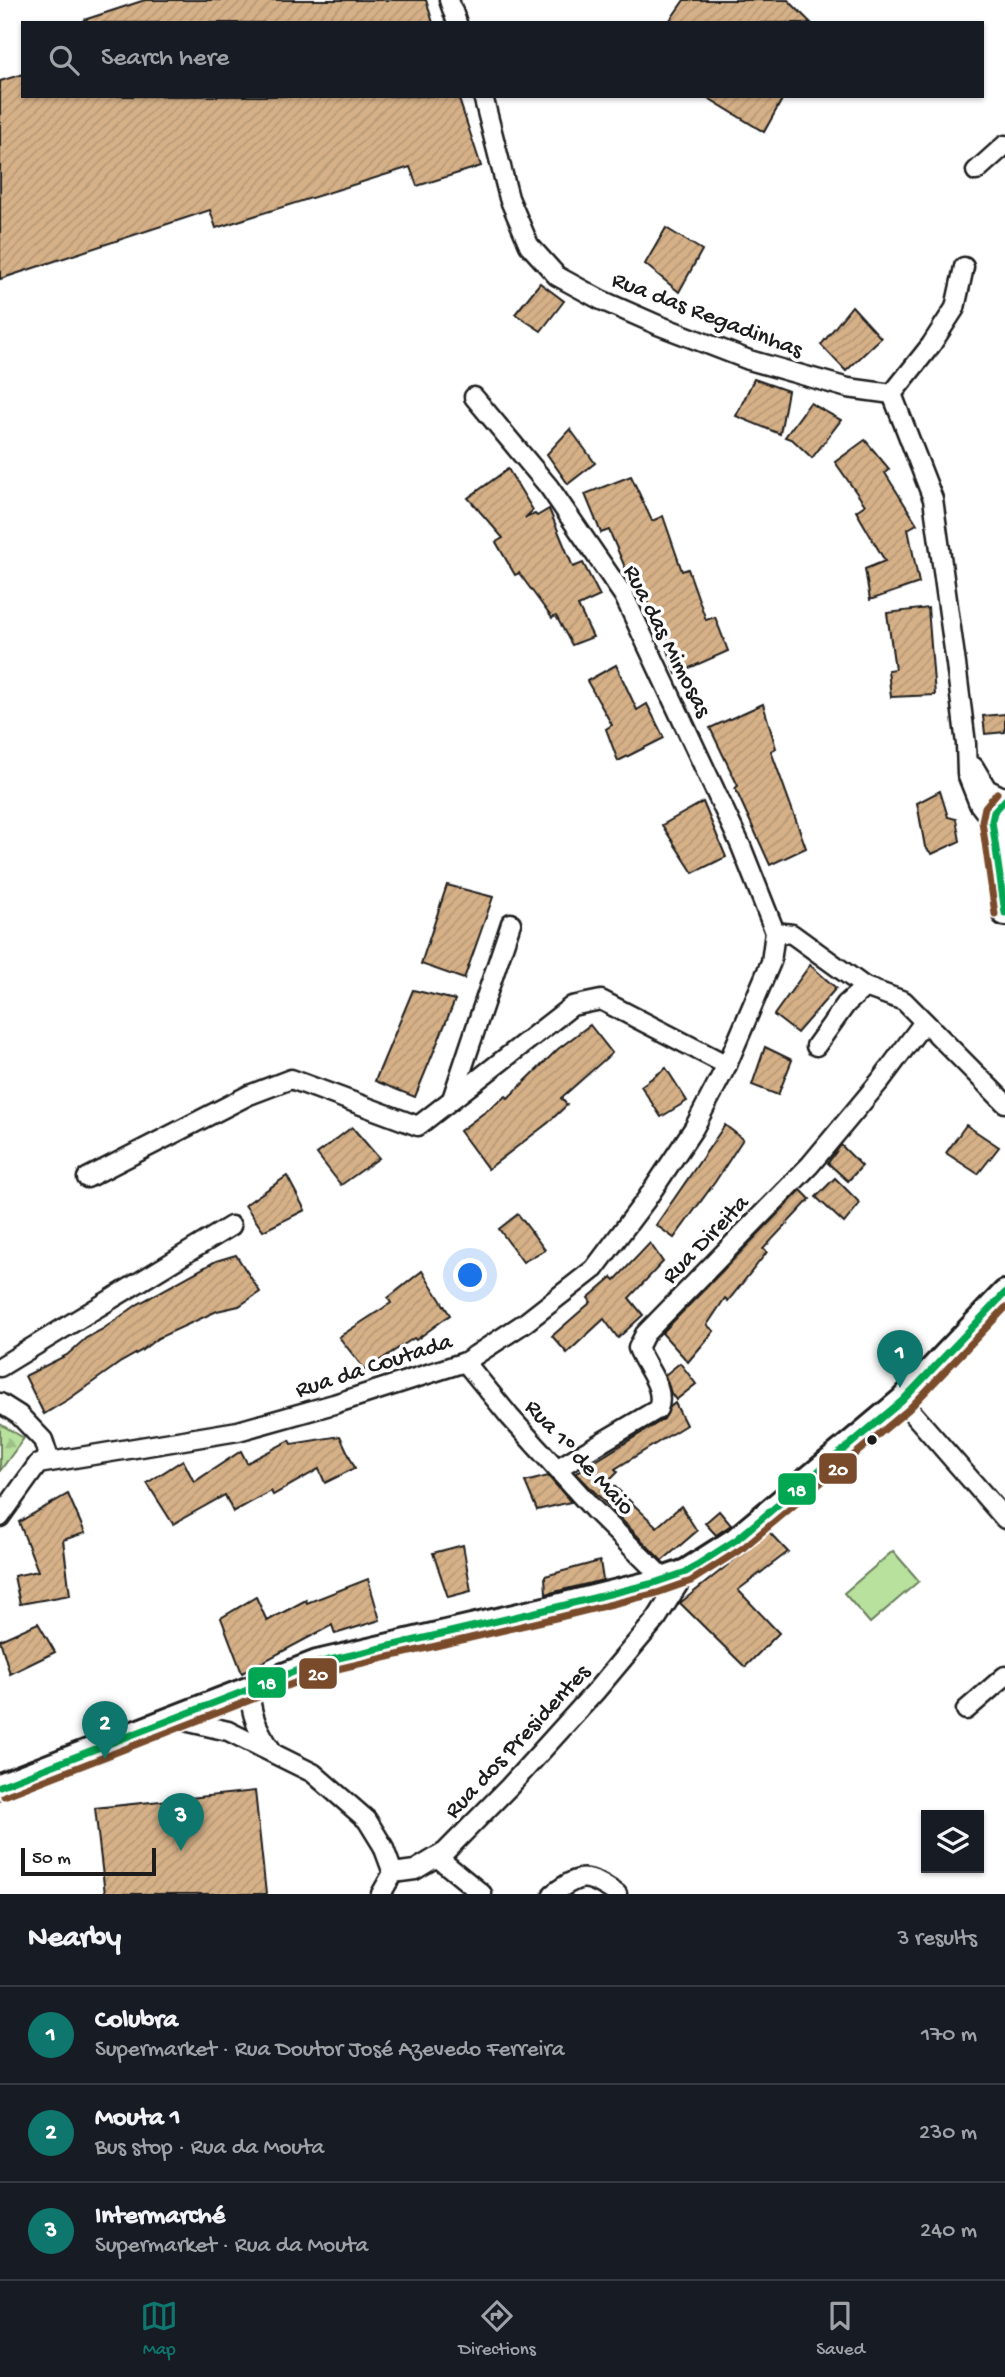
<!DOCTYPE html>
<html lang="en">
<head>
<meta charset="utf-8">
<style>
	body { margin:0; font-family:"Gochi Hand",sans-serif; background:#242831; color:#f1f3f6 }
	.controls { position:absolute; right:21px; bottom:21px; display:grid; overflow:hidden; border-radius:0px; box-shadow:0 2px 5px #0004 }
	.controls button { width:63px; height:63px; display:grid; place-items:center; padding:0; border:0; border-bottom:2px solid #363941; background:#171b24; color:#f1f3f6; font:35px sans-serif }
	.scale { position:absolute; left:21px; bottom:18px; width:135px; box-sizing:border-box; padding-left:7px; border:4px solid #1c1c1c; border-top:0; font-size:19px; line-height:24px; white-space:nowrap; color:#1c1c1c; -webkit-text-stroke:5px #fff; paint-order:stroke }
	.you { position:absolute; left:471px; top:1276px; width:24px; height:24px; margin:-18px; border:5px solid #fff; border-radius:50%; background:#1a73e8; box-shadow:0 0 0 10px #1a73e833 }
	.badge { display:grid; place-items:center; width:46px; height:46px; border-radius:50%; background:#0f766e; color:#fff; font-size:23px; font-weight:700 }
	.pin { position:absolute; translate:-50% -58px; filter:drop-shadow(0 2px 4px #0008) }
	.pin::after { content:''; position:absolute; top:37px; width:24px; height:21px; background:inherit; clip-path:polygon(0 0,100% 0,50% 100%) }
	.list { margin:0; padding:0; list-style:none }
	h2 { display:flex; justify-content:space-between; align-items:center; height:91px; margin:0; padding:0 28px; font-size:30px }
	h2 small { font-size:23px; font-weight:400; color:#9ea1a6 }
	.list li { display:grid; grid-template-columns:46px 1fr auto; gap:21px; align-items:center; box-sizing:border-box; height:98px; padding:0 28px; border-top:2px solid #363941 }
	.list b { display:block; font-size:26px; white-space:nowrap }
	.list p { margin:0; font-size:23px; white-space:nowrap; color:#9ea1a6 }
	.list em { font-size:23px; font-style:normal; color:#9ea1a6 }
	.icon { flex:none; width:38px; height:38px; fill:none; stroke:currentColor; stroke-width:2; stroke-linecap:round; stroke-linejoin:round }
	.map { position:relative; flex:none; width:1005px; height:1894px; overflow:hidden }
	.search { position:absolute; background:#171b24; box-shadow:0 2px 5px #0004; left:21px; right:21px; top:21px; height:77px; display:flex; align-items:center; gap:18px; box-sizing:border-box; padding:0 24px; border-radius:0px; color:#9ea1a6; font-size:26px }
	.sheet { height:385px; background:#171b24 }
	nav { display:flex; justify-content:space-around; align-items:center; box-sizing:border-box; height:98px; border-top:2px solid #363941; background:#171b24; font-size:19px; color:#9ea1a6 }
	nav a { display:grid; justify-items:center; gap:4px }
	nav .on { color:#0f766e }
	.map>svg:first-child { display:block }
	.green { fill:#b7e19d; stroke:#6a7e5c; stroke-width:2 }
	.forest { fill:url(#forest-firs); stroke:#6a7e5c; stroke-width:2 }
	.building { fill:url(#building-hatch); stroke:#1c1c1c; stroke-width:2 }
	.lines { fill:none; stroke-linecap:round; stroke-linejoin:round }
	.minor-casing { stroke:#1c1c1c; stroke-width:23 }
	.secondary-casing { stroke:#1c1c1c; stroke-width:30 }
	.minor { stroke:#fff; stroke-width:18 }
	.secondary { stroke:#fff; stroke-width:24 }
	.bus-1-casing { stroke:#fff; stroke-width:12 }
	.bus-2-casing { stroke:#fff; stroke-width:12 }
	.bus-1 { stroke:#00a651; stroke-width:7 }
	.bus-2 { stroke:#7a4b2a; stroke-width:7 }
	.bus-dot { fill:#1c1c1c; stroke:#fff; stroke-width:2.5 }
	.labels { text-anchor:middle; stroke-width:7; stroke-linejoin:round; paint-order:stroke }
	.street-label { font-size:24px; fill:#1c1c1c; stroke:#fff }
	.line-badge { stroke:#fff; stroke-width:2.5 }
	.badge-label { font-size:19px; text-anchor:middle; font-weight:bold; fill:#fff }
</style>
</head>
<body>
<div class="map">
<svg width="1005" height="1894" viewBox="0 0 1005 1894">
	<defs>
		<pattern id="forest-firs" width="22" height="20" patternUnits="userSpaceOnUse" patternTransform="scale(1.75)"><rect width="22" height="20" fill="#b7e19d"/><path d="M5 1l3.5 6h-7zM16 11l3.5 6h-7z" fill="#9dc087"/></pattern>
		<pattern id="building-hatch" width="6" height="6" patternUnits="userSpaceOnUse" patternTransform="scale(1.75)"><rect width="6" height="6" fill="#d6b188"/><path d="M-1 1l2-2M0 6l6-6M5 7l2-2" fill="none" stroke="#b79875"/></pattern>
	</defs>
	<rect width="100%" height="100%" fill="#fff"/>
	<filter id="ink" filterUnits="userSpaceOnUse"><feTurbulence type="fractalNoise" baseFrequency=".0143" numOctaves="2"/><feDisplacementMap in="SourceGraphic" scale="14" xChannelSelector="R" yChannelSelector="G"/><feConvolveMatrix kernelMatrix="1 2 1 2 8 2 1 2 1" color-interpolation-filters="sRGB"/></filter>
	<g filter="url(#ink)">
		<!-- green -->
		<path class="green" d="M893,1551L919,1581L870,1623L844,1593Z"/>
		<!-- forest -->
		<path class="forest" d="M0,1424L24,1438L0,1471Z"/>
		<!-- building -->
		<g class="building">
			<path d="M145,0H426L433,23H85L84,20Z"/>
			<path d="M684,0H788L811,23H668Z"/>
			<path d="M23,74V96H458L481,166L417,186L410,167L216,228L210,210L0,279V81Z"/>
			<path d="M705,96H784L764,132Z"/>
			<path d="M666,228L702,250L679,292L645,264Z"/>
			<path d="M540,283L564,301L541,331L515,314Z"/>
			<path d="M852,306L881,338L846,371L821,345Z"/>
			<path d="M754,379L788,391L780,434L736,416Z"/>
			<path d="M810,403L841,420L812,458L793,440L785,437Z"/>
			<path d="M570,429L595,463L568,484L547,454Z"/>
			<path d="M865,440L889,469L885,473L917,524L908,529L919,583L870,600L865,569L885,561L856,511L865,505L835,462Z"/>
			<path d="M508,469L533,510L525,518L535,514L537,516L549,509L573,567L583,563L600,596L578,606L593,637L572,645L556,616L552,618L519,573L515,575L496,542L503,538L468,498Z"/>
			<path d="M631,476L652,521L663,516L682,571L688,569L706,620L715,617L728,651L676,674L659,623L655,625L639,575L630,579L609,530L601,533L585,494Z"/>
			<path d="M928,608L935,695L891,697L888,670L895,669L887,613Z"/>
			<path d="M616,665L637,710L647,704L664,738L618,761L606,729L612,725L587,681Z"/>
			<path d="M763,704L776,748L771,751L806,848L770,865L735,788L738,786L710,728Z"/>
			<path d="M1005,714V732L985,734L983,716Z"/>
			<path d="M940,791L948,817L956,819L960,841L932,854L925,847L917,803Z"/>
			<path d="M703,802L726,857L693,873L662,825Z"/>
			<path d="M447,885L493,897L464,979L421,964Z"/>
			<path d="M810,965L836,988L797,1033L774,1015Z"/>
			<path d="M413,990L455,1000L415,1097L375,1081Z"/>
			<path d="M590,1025L612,1053L561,1098L567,1105L548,1123L488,1169L460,1131L506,1096L508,1098L558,1049Z"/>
			<path d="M765,1047L792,1060L778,1095L752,1085Z"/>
			<path d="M666,1068L687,1101L661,1117L641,1086Z"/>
			<path d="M725,1125L743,1139L715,1182L674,1238L656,1225Z"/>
			<path d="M966,1125L999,1147L978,1174L946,1153Z"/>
			<path d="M352,1127L379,1158L341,1185L317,1154Z"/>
			<path d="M841,1145L862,1166L848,1181L828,1163Z"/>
			<path d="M287,1176L305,1210L263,1231L245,1205Z"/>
			<path d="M835,1178L860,1203L844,1223L816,1197Z"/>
			<path d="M801,1190L810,1199L763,1249L767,1252L728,1301L725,1298L707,1325L714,1331L688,1362L662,1333Z"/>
			<path d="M518,1214L545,1250L523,1262L499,1229Z"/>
			<path d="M650,1243L663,1262L629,1298L643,1315L618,1338L604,1319L567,1353L552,1336L591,1302L588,1298L612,1277L615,1280Z"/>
			<path d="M236,1255L260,1292L239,1306L217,1311L158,1338L141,1351L121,1362L69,1399L44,1414L25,1376L67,1355L86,1338L103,1329L138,1304L216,1261Z"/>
			<path d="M422,1271L450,1315L416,1340L414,1338L365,1370L339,1337L391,1303L388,1298Z"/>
			<path d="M680,1363L696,1384L676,1400L671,1393L665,1375Z"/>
			<path d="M675,1403L686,1425L615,1469L618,1472L609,1481L657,1527L681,1506L697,1531L662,1561L576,1473L664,1419L670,1407Z"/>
			<path d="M340,1436L355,1468L325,1483L319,1469L273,1495L271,1491L233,1512L225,1495L173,1524L147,1483L183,1460L194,1482L241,1451L247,1463L290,1440L292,1444Z"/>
			<path d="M548,1476L571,1502L537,1510L525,1482Z"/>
			<path d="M68,1494L85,1533L63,1540L70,1595L20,1604L14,1576L38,1571L19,1522Z"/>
			<path d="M719,1511L731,1525L716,1535L705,1523Z"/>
			<path d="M769,1532L788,1552L738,1590L779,1633L745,1667L680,1603Z"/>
			<path d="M463,1545L471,1591L448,1597L433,1553Z"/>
			<path d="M600,1561L603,1580L546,1594L545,1576Z"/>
			<path d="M368,1579L380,1620L335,1634L332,1625L242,1673L221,1618L256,1597L267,1621L306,1600L307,1603Z"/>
			<path d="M38,1623L55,1652L10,1674L0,1640Z"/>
			<path d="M255,1791L266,1894H105L95,1808Z"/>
		</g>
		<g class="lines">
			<defs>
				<g id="minor">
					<path d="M449,0L457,23"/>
					<path d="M483,96L509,198L529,245L557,276L601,300L658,325L749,360L848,388L892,394"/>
					<path d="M976,171L1005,145"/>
					<path d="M892,394L933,499L956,664L966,744L967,774L979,804L992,821"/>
					<path d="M892,394L931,345L955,308L964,267"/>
					<path d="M974,767L987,789L1005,798"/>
					<path d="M775,932L792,934L865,987L904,1001L1005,1103"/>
					<path d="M816,1046L846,1004L865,987"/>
					<path d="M452,1099L511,923"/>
					<path d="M87,1178L249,1095L291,1079L418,1126L572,1006L601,1000L727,1065"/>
					<path d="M465,1362L510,1417L594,1510L664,1579"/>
					<path d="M0,1367L231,1226"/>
					<path d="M902,1401L1005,1519"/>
					<path d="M0,1403L19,1415L43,1440L50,1461"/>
					<path d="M558,1468L658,1409C666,1387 646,1369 638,1348L645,1334L810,1165L880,1081L924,1022"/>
					<path d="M0,1517L38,1464L238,1431L334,1404L465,1362L526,1322L594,1269L646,1200L694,1128L727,1065L771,962L775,932L741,846L624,596L549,487L474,397"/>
					<path d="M250,1689C250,1715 258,1730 272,1751"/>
					<path d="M966,1710L1005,1676"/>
					<path d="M176,1719L228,1731L313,1773L367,1820L383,1846L393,1873"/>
					<path d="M437,1857L482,1894"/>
					<path d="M393,1873L415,1870L445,1852L509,1787L595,1692L657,1618L686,1572"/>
					<path d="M381,1894L393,1873"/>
					<path d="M553,1894C581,1873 587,1874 617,1894"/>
				</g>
				<g id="secondary">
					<path d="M1005,800L994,812L992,821L1005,913"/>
					<path d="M0,1786L317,1663L557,1607L654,1583L686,1572L736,1540L902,1401L1005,1293"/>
				</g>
			</defs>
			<!-- minor casing -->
			<use href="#minor" class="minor-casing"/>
			<!-- secondary casing -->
			<use href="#secondary" class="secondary-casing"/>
			<!-- minor -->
			<use href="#minor" class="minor"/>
			<!-- secondary -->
			<use href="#secondary" class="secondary"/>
			<defs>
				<g id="bus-1">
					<path d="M1005,800L994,812L992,821L1005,913"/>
					<path d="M0,1786L317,1663L557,1607L654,1583L686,1572L736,1540L902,1401L1005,1293"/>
				</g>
				<g id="bus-2">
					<path d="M995,914L982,821L985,807L997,793"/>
					<path d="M4,1796L320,1673L560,1617L657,1593L691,1581L743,1548L909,1409L1005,1308"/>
				</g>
			</defs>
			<!-- bus-1 casing -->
			<use href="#bus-1" class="bus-1-casing"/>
			<!-- bus-2 casing -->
			<use href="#bus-2" class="bus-2-casing"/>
			<!-- bus-1 -->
			<use href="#bus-1" class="bus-1"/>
			<!-- bus-2 -->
			<use href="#bus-2" class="bus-2"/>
		</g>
	</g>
	<!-- markers -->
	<circle class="bus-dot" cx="872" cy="1440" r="6"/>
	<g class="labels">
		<!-- street labels -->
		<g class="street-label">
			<text transform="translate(708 313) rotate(21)" y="8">Rua das Regadinhas</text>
			<text transform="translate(669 640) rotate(63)" y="8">Rua das Mimosas</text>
			<text transform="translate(704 1238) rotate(-46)" y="8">Rua Direita</text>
			<text transform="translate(373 1364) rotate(-18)" y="8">Rua da Coutada</text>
			<text transform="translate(581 1456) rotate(47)" y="8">Rua 1º de Maio</text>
			<text transform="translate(516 1740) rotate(-47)" y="8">Rua dos Presidentes</text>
		</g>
	</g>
	<g class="line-badge">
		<rect x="818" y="1452" width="40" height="33" rx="7" fill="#7a4b2a"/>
		<rect x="777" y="1472" width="40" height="34" rx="7" fill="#00a651"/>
		<rect x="298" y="1657" width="40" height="33" rx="7" fill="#7a4b2a"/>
		<rect x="247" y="1666" width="40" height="33" rx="7" fill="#00a651"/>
	</g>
	<g class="badge-label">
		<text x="838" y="1475">20</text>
		<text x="797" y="1496">18</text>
		<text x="318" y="1680">20</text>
		<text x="267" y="1689">18</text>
	</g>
</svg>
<div class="controls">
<button><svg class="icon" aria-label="layers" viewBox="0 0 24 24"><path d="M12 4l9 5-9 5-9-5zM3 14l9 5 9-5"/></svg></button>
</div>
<div class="scale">50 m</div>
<div class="you"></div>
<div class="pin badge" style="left:900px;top:1388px">1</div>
<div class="pin badge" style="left:105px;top:1759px">2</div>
<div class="pin badge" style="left:181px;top:1851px">3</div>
<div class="search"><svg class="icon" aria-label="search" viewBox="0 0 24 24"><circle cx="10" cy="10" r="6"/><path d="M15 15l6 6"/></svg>Search here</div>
</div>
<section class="sheet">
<h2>Nearby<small>3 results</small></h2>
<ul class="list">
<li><span class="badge">1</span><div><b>Colubra</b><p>Supermarket · Rua Doutor José Azevedo Ferreira</p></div><em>170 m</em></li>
<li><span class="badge">2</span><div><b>Mouta 1</b><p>Bus stop · Rua da Mouta</p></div><em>230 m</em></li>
<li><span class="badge">3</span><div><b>Intermarché</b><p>Supermarket · Rua da Mouta</p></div><em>240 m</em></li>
</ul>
</section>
<nav>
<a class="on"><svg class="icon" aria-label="map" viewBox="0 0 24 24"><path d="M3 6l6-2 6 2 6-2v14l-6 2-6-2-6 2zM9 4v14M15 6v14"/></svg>Map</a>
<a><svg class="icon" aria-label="directions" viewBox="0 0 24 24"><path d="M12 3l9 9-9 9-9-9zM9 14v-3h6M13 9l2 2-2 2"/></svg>Directions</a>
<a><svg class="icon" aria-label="saved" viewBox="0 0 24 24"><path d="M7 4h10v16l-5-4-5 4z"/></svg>Saved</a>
</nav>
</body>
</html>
